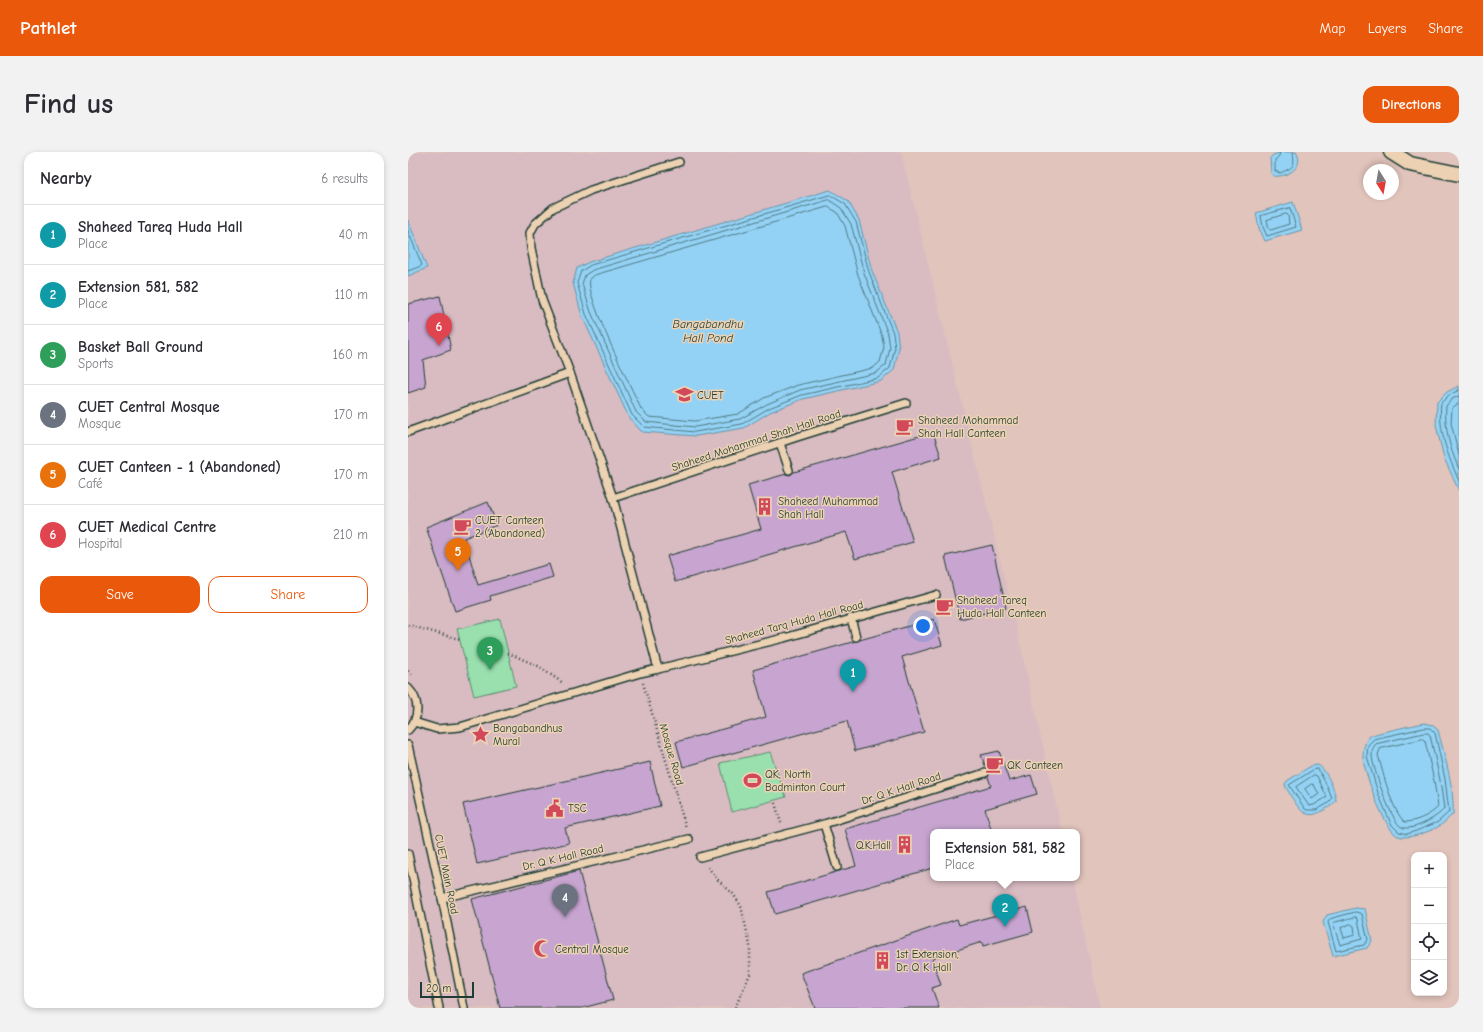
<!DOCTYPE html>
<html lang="en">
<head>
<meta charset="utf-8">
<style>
	body { margin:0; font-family:"Comic Neue",sans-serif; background:#f2f2f3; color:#2b2b33 }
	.controls { position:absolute; right:12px; bottom:12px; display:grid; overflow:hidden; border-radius:8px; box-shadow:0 2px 6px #0003 }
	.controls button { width:36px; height:36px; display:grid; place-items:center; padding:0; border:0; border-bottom:1px solid #e1e1e2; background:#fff; color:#2b2b33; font:20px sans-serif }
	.compass { position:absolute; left:955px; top:12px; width:36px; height:36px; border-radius:50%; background:#fff; box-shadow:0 2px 6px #0003; rotate:169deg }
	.scale { position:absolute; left:12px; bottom:10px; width:54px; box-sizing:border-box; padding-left:4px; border:2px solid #1f3d34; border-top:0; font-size:11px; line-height:14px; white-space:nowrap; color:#1f3d34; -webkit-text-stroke:3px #ecd2b3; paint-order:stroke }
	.you { position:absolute; left:515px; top:474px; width:14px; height:14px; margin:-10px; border:3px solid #fff; border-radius:50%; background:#1a73e8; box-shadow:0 0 0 6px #1a73e833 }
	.badge { display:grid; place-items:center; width:26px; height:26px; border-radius:50%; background:#ea580c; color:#fff; font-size:13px; font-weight:700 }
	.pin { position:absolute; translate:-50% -33px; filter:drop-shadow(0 1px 2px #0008) }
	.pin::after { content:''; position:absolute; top:21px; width:14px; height:12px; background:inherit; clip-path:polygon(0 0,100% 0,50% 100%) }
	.popup { position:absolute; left:522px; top:677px; width:150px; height:52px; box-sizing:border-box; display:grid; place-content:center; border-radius:8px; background:#fff; filter:drop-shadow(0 1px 3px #0005); font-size:13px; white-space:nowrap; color:#7c7c81 }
	.popup b { font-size:15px; color:#2b2b33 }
	.popup::after { content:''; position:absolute; left:50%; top:100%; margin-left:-8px; border:8px solid transparent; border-top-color:#fff }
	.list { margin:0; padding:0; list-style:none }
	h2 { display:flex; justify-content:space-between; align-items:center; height:52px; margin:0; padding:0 16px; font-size:17px }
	h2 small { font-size:13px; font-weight:400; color:#7c7c81 }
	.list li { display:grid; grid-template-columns:26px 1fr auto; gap:12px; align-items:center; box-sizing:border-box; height:60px; padding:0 16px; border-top:1px solid #e1e1e2 }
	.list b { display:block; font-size:15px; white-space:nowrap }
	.list p { margin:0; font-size:13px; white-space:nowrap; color:#7c7c81 }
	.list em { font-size:13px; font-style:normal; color:#7c7c81 }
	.actions { display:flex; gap:8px; padding:12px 16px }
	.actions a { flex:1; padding:9px 0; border:1px solid #ea580c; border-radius:12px; text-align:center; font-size:14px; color:#ea580c }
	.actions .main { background:#ea580c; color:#fff }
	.icon { flex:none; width:22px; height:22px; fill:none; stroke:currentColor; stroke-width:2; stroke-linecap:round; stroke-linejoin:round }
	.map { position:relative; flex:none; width:1051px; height:856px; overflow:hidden; border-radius:12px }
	header { display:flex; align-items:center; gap:24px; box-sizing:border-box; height:56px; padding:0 20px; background:#ea580c; color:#fff }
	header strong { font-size:19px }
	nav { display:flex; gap:22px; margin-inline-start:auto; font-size:14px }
	.intro { display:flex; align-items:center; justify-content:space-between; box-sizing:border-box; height:96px; padding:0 24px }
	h1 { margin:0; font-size:28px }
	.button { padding:10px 18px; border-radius:12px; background:#ea580c; color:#fff; font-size:14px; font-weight:700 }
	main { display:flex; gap:24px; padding:0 24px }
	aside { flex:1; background:#fff; border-radius:12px; box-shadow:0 2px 6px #0003 }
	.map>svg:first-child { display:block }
	.built { fill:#d9bbc2 }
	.green { fill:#99e0ae; stroke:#5c8e71 }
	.water { fill:#94d2f5; stroke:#6596a8 }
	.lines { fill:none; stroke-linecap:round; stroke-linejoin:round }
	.shore { stroke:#4e7981; stroke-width:1 }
	.building { fill:#c7a5d0; stroke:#1f3d34 }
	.service-casing { stroke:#1f3d34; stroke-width:10 }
	.minor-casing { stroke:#1f3d34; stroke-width:17 }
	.path { stroke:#1f3d34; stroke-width:2.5; stroke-dasharray:1 3; stroke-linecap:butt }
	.service { stroke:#ecd2b3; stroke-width:7 }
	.minor { stroke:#ecd2b3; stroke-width:14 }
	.labels { text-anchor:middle; stroke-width:3; stroke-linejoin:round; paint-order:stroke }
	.poi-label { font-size:11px; fill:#1f3d34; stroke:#ecd2b3; text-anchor:start }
	.street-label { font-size:11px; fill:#1f3d34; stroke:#ecd2b3 }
	.water-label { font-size:12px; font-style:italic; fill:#25443e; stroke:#ecd2b3 }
</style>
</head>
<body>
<header>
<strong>Pathlet</strong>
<nav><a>Map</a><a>Layers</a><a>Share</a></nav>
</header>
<div class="intro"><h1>Find us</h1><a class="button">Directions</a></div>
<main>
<aside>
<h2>Nearby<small>6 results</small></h2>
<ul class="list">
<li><span class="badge" style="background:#0f9aa8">1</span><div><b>Shaheed Tareq Huda Hall</b><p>Place</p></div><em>40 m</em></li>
<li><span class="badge" style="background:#0f9aa8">2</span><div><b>Extension 581, 582</b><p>Place</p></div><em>110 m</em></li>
<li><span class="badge" style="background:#2e9e5b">3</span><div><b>Basket Ball Ground</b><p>Sports</p></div><em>160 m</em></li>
<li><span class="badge" style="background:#6b7280">4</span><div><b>CUET Central Mosque</b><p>Mosque</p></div><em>170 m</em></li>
<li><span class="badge" style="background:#e8710a">5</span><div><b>CUET Canteen - 1 (Abandoned)</b><p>Café</p></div><em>170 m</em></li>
<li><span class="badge" style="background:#e0444e">6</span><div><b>CUET Medical Centre</b><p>Hospital</p></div><em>210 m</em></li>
</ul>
<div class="actions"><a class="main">Save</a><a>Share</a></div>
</aside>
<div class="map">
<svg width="1051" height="856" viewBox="0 0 1051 856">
	<rect width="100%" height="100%" fill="#e1c4bc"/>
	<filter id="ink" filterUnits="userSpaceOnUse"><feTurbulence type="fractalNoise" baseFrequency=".025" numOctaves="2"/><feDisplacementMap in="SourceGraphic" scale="8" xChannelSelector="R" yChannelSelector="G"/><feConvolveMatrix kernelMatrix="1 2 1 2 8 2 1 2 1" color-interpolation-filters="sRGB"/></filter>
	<g filter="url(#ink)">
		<!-- built -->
		<path class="built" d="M0,0H493L611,487L654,680H525V726H664L692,856H0Z"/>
		<!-- green -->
		<g class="green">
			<path d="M92,467L108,534L66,544L49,477Z"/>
			<path d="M362,600L378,645L324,660L312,611Z"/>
		</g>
		<!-- water -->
		<g class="water">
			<path d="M874,0H888C898,15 878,26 865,24L863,21L862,6L865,3Z"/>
			<path d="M422,38L440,49L451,68L464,119L489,180L491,196L486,218L473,229L395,247L362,260L336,276L288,284L234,280L221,266L174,164L165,131L169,116L181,110Z"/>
			<path d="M885,50L894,78L857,89L851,76L848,61Z"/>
			<path d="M0,68L19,116L0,124Z"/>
			<path d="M1051,234V339L1036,306L1028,273L1029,250L1039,240Z"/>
			<path d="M1016,571L1024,573L1030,578C1036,602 1047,638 1045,662C1041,666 1037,670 1033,673C1024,679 1000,688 990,684C977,679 955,618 955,604C955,597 957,589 962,584C967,581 1007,573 1016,571Z"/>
			<path d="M910,613C918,617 928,640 928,649C924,654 918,657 912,660C894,670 887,649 878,636L877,632L879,629L903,614Z"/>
			<path d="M948,756L957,757L964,789L959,796L925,804L915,770L919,763Z"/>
		</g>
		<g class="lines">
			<!-- shore -->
			<g class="shore">
				<path d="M872,0L871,4L867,8V19L872,21C886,15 887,15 885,0"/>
				<path d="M422,43L437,52L448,70L461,120L485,181L487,196L482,216L470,226L394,243L361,256L334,272L287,280L236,275L224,263L178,162L169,131L173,119L183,113Z"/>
				<path d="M421,48L433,56L443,72L456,121L480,182L482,196L478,213L468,221L392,238L359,252L332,267L287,275L238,270L228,260L183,160L174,132L177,123L185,118Z"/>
				<path d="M420,55L429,60L437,74L450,123L474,184L476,195L472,210L465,216L390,233L356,246L330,262L287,269L241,265L233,257C224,236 176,143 182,127L187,123Z"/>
				<path d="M882,56L888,75L859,84L855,75L853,64Z"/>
				<path d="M878,62L880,63L881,72L863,78L861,77L859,68Z"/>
				<path d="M0,79L14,113L13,114L0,119"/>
				<path d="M1051,238L1041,243L1033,251C1030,279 1040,304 1051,329"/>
				<path d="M1051,244L1044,247L1038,254C1036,276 1042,297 1051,317"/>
				<path d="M1051,251L1044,256L1043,271L1051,303"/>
				<path d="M1016,576H1022L1027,581L1037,627L1041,660L1030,670L1008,679L999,682L991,680L983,672L970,641L959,604L960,593L966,587Z"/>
				<path d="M1016,581H1020L1022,583L1032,628L1036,657C1030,665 1001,682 992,674C983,667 964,615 964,603C964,598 965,595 968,592Z"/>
				<path d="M1015,587L1017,589L1026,629L1030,655C1023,663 1007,670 997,670C984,660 975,620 970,603L972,597Z"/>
				<path d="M910,617L919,634L924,647L919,652L908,658H899L897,657L881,633L905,618Z"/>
				<path d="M906,623L909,624L919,645L906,653L901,654L888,635Z"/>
				<path d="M904,632L906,633L911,642L904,647L897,637Z"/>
				<path d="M948,760L954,762L960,788L956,793L928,799L920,770L922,767Z"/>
				<path d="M948,765L950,767L954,787L932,793L925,771Z"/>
				<path d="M943,772L946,774L947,783L936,786L933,776Z"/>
			</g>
		</g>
		<!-- building -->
		<g class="building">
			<path d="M32,144L43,198L15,208L18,235L0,241V152Z"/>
			<path d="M525,280L533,305L484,320L505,390L447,407L438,380L267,430L259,404L353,377L340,333L378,322L382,323L386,320Z"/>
			<path d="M80,350L89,373L56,386L70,433L141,412L145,425L82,444L83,448L47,459L18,375Z"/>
			<path d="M584,393L598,456L552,467L537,404Z"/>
			<path d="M526,467L534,493L494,505L516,580L447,599L439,569L275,615L268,590L358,565L345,518Z"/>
			<path d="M591,599L601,629L623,623L629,642L577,657L584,680H525V716L367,762L360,740L448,714L437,677L583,634L580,625L582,619L578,616L573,603Z"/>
			<path d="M242,610L252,654L157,676L161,691L69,712L55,652Z"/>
			<path d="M171,719L205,848L174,856H92L64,747Z"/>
			<path d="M619,755L625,780L575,794L574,790L524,806L533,833L524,836L531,856H407L393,821L549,767L551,773Z"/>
		</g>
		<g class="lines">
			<defs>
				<g id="service">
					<path d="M0,280L162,221"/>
					<path d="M372,291L381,318"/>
					<path d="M205,346L389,285L498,251"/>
					<path d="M443,466L448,485"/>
					<path d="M250,517L376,486L528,443"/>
					<path d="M0,536C12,548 12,566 0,578"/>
					<path d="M6,570L29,577L52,575L232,521L250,517L205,346L162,221L134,148L123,96L122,81L127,72L145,56L183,38L271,10"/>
					<path d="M0,593L34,746L56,856"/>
					<path d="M416,672L429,715"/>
					<path d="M0,702L31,856"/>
					<path d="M292,705L416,672L577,621"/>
					<path d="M34,746L281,687"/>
				</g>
				<path id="minor" d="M983,0L1002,12L1051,22"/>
			</defs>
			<!-- service casing -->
			<use href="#service" class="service-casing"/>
			<!-- minor casing -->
			<use href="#minor" class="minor-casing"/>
			<!-- path -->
			<g class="path">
				<path d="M0,473L51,487"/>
				<path d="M100,501L130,514L155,531"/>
				<path d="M0,519L5,524"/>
				<path d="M235,531L278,676"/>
				<path d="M367,651L373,671"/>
				<path d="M300,715L309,727L325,742L333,754L342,793V822L327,856"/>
			</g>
			<!-- service -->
			<use href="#service" class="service"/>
			<!-- minor -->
			<use href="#minor" class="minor"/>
		</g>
	</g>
	<!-- icons -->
	<defs>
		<symbol id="university-bare" viewBox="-9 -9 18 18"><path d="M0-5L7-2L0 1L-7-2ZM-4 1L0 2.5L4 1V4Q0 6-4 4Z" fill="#d1495b" stroke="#ecd2b3" stroke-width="2.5" paint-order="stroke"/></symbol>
		<symbol id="cafe-bare" viewBox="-9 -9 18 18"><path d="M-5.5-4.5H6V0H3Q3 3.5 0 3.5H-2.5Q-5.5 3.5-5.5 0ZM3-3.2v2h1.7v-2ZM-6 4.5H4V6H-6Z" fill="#d1495b" stroke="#ecd2b3" stroke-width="2.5" paint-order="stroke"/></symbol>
		<symbol id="building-bare" viewBox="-9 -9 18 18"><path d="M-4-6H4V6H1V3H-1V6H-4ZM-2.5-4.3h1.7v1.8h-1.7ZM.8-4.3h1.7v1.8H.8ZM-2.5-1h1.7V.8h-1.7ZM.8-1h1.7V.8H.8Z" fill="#d1495b" stroke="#ecd2b3" stroke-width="2.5" paint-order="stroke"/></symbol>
		<symbol id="sight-bare" viewBox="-9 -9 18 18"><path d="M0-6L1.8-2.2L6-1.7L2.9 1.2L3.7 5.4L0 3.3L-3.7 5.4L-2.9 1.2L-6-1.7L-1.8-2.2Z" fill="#d1495b" stroke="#ecd2b3" stroke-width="2.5" paint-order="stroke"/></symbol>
		<symbol id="stadium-bare" viewBox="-9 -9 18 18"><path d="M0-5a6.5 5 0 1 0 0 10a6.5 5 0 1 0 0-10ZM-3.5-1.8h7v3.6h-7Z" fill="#d1495b" stroke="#ecd2b3" stroke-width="2.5" paint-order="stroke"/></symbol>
		<symbol id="civic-bare" viewBox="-9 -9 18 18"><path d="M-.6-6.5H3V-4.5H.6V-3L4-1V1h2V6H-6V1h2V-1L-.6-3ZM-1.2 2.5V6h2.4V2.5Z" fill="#d1495b" stroke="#ecd2b3" stroke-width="2.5" paint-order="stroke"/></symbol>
		<symbol id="mosque-bare" viewBox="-9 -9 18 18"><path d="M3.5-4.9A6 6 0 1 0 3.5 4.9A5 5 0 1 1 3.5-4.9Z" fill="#d1495b" stroke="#ecd2b3" stroke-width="2.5" paint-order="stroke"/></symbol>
	</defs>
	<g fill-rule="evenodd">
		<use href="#university-bare" x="264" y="230" width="25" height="25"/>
		<use href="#cafe-bare" x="484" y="262" width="25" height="25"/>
		<use href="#building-bare" x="344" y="342" width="25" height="25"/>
		<use href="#cafe-bare" x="42" y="362" width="25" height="25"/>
		<use href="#cafe-bare" x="524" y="442" width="25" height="25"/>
		<use href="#sight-bare" x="60" y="570" width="25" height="25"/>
		<use href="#cafe-bare" x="574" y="600" width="25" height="25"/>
		<use href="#stadium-bare" x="332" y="616" width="25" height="25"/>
		<use href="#civic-bare" x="134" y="644" width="25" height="25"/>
		<use href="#building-bare" x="484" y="680" width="25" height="25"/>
		<use href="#mosque-bare" x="122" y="784" width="25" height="25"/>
		<use href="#building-bare" x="462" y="796" width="25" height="25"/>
	</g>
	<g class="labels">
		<!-- poi labels -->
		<g class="poi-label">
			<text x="289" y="247">CUET</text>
			<text x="510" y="272">Shaheed Mohammad<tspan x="510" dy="13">Shah Hall Canteen</tspan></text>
			<text x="370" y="353">Shaheed Muhammad<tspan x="370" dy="13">Shah Hall</tspan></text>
			<text x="67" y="372">CUET Canteen<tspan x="67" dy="13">2 (Abandoned)</tspan></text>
			<text x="549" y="452">Shaheed Tareq<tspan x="549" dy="13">Huda Hall Canteen</tspan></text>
			<text x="85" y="580">Bangabandhus<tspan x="85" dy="13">Mural</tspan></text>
			<text x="599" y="617">QK Canteen</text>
			<text x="357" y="626">QK, North<tspan x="357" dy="13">Badminton Court</tspan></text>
			<text x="160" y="660">TSC</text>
			<text x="483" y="697" text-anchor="end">Q.K.Hall</text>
			<text x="147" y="801">Central Mosque</text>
			<text x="488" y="806">1st Extension,<tspan x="488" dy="13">Dr. Q K Hall</tspan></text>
		</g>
		<!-- street labels -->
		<g class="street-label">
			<text transform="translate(348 288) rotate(-18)" y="4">Shaheed Mohammad Shah Hall Road</text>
			<text transform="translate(386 470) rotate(-15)" y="4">Shaheed Tarq Huda Hall Road</text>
			<text transform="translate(264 602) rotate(74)" y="4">Mosque Road</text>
			<text transform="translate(493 636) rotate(-18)" y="4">Dr. Q K Hall Road</text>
			<text transform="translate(155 705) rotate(-13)" y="4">Dr. Q K Hall Road</text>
			<text transform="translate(39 722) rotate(78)" y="4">CUET Main Road</text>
		</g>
		<!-- water labels -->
		<g class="water-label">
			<text x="300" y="176">Bangabandhu<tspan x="300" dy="14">Hall Pond</tspan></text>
		</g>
	</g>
</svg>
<div class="controls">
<button>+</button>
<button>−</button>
<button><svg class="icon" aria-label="locate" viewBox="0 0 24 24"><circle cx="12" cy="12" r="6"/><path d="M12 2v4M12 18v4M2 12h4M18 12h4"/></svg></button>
<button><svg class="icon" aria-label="layers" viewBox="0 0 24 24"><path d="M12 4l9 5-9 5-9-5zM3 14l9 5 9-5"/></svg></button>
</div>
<svg class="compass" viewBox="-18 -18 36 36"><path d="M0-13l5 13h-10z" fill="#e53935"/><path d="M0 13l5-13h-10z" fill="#7c7c81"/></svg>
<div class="scale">20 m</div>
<div class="you"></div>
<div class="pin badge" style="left:445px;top:540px;background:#0f9aa8">1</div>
<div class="pin badge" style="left:597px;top:775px;background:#0f9aa8">2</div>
<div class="popup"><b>Extension 581, 582</b>Place</div>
<div class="pin badge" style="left:82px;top:518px;background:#2e9e5b">3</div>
<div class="pin badge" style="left:157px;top:765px;background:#6b7280">4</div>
<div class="pin badge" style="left:50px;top:419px;background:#e8710a">5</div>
<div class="pin badge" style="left:31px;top:194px;background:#e0444e">6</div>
</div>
</main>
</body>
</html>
